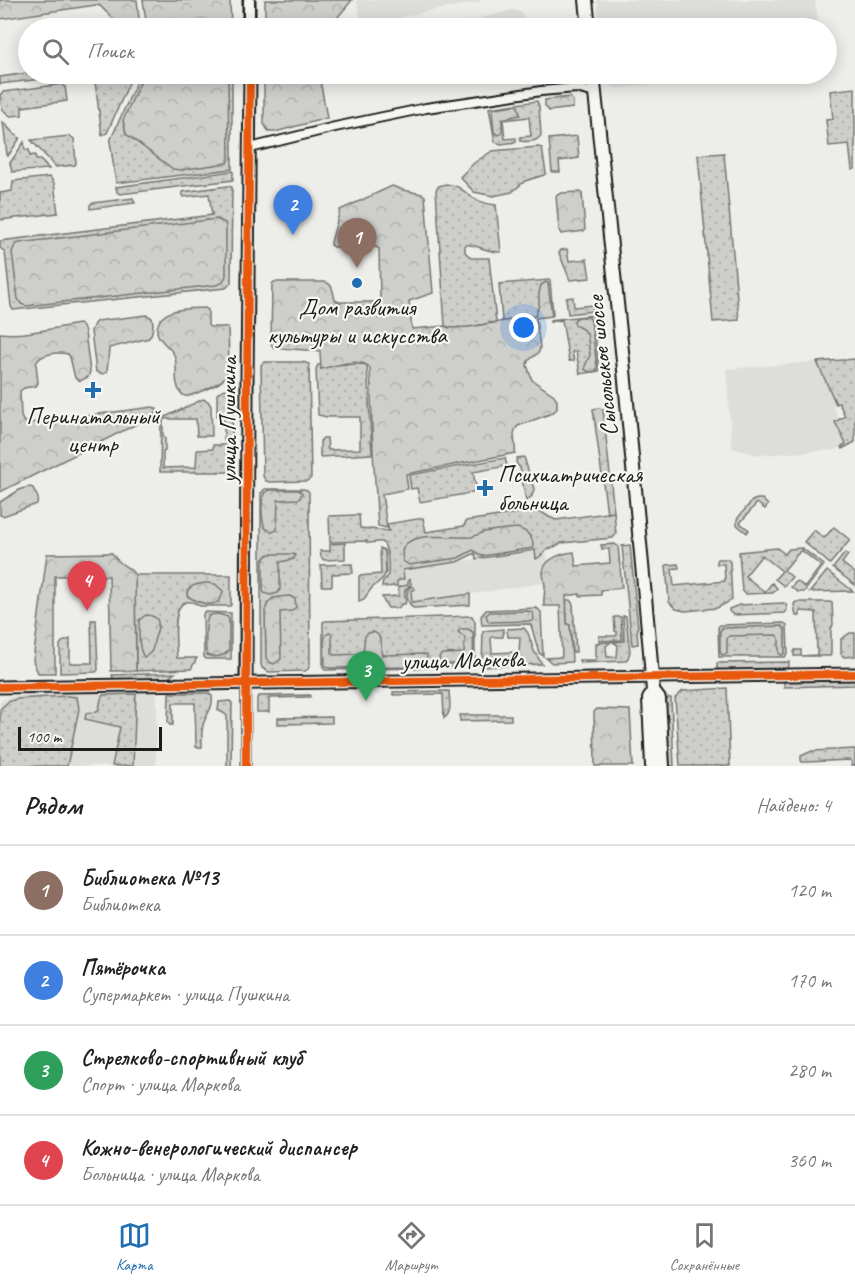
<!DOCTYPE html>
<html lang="ru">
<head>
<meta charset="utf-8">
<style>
	body { margin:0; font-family:Caveat,sans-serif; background:#f6f6f6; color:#222 }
	.scale { position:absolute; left:18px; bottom:15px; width:144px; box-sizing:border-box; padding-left:6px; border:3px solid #1c1c1c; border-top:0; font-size:16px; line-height:21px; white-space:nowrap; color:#1c1c1c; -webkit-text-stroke:4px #f6f6f2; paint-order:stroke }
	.you { position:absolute; left:524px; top:328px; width:21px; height:21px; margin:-15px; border:4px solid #fff; border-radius:50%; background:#1a73e8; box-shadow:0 0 0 9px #1a73e833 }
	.badge { display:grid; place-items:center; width:39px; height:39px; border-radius:50%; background:#1f6fb2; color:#fff; font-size:20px; font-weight:700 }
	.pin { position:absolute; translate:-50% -50px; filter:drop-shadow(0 2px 3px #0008) }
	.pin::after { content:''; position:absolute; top:32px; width:21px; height:18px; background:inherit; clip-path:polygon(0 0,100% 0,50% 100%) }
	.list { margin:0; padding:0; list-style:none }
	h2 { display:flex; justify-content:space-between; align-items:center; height:78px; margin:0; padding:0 24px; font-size:26px }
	h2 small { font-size:20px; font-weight:400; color:#767676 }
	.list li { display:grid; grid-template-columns:39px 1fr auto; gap:18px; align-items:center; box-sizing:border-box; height:90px; padding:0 24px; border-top:2px solid #e0e0e0 }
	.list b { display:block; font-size:22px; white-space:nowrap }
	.list p { margin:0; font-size:20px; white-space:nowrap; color:#767676 }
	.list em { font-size:20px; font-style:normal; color:#767676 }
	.icon { flex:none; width:33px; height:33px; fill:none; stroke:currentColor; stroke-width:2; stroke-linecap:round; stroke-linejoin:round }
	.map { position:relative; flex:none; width:855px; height:766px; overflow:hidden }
	.search { position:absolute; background:#fff; box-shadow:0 3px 15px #0003; left:18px; right:18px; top:18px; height:66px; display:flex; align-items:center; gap:15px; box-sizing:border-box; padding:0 21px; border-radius:33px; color:#767676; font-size:22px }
	.sheet { height:438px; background:#fff }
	nav { display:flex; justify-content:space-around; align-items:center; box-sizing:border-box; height:84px; border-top:2px solid #e0e0e0; background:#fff; font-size:16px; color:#767676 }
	nav a { display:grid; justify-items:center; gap:3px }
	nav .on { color:#1f6fb2 }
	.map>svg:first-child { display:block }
	.built { fill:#ddddda }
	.grass { fill:url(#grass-dots); stroke:#757574; stroke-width:1.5 }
	.forest { fill:url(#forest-crowns); stroke:#757574; stroke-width:1.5 }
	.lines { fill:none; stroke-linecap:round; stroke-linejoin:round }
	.street-casing { stroke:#1c1c1c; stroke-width:12 }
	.secondary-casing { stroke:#1c1c1c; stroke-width:15 }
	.primary-casing { stroke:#1c1c1c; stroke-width:16 }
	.street { stroke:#f6f6f2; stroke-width:8 }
	.secondary { stroke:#f6f6f2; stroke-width:10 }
	.primary { stroke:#f6f6f2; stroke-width:12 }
	.cycleway-casing { stroke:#f6f6f2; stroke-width:11 }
	.cycleway { stroke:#e8590c; stroke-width:8 }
	.poi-dot { fill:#1f6fb2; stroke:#f6f6f2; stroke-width:2 }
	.labels { text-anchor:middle; stroke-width:4.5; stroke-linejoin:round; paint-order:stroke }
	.poi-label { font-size:24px; fill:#1c1c1c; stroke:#f6f6f2 }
	.street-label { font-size:24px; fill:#1c1c1c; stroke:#f6f6f2 }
</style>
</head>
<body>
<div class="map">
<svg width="855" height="766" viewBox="0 0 855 766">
	<defs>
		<pattern id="grass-dots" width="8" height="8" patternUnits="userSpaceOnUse" patternTransform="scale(1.5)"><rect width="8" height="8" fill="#cececb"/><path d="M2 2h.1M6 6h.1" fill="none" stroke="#b0b0ae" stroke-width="1.8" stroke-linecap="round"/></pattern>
		<pattern id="forest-crowns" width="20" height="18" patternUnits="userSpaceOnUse" patternTransform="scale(1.5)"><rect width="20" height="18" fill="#cececb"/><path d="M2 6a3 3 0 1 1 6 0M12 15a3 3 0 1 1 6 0" fill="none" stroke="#b0b0ae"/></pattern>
	</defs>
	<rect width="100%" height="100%" fill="#edede9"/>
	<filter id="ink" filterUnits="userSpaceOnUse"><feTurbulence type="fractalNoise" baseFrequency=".0167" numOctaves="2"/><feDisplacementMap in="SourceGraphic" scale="12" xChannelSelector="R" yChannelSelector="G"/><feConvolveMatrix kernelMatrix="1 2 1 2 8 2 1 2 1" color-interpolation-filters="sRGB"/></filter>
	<g filter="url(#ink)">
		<!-- built -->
		<g class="built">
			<path d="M356,0H480L481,2L424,12L363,26Z"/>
			<path d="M597,0H815L819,28H599Z"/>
			<path d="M512,10L521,12L523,17L524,28H444Z"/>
			<path d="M604,74H731L620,88L613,87L609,84L606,80Z"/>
			<path d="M817,362L836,404L833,406L839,419L835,422L846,444L835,450L758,455L732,448L726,369Z"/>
			<path d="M546,549L550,582L412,603L398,586L397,581L402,570Z"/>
			<path d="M157,692L156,766H0V702L9,697L26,694Z"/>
		</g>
		<!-- grass -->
		<g class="grass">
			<path d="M28,73L76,74V75L0,84V77Z"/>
			<path d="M94,74H129V83L107,133L102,135Z"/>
			<path d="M140,74H232V169L116,183L110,141Z"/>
			<path d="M63,84L65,86L67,101L22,107V115L10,116L2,109L0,95L3,92Z"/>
			<path d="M855,88V169L852,170L849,144L829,146L826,120L833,119L830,91Z"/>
			<path d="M537,101L539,106L541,135C538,142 527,142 520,141V137L531,136L529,117L503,120L505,139L516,138V142L501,144L495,142L489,108Z"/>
			<path d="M3,122L15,135H17L18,138H20L8,156L7,155Z"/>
			<path d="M70,136L74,139L76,163L75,165L56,167L31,140Z"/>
			<path d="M24,142L25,150H29L30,156L35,155L36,160H40L49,169L12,172L10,163Z"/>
			<path d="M538,147L542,148L546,173L544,175L525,181L512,192L493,196L474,192L460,177L474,163L492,151Z"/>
			<path d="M724,153L739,320L713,322L698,155Z"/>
			<path d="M233,171V180L120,194L117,192L116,187Z"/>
			<path d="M50,177L54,183L58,213L0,220V193L12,191L13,181Z"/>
			<path d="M446,184C461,186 461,190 472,197C479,202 488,204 496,205L501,252C487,253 475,243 465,245V252L471,258H489L496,322C480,324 460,332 445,326L436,190L439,186Z"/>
			<path d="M228,186L232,187L231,283L226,288L13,310L11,306L5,252L0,248V241L212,215L209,194L183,197L182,192Z"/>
			<path d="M133,198L135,203L90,209V205L93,203Z"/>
			<path d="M567,249L569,261L587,259L590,278L570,280L559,253L561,250Z"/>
			<path d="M550,280L553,315L502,321L499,284Z"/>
			<path d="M573,297L574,307L593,305V311L568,314L566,298Z"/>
			<path d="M593,315L599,371L580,374L576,351L572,352L574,361H569L562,320L550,322V320Z"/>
			<path d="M855,359V442L842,449L841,447L846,444L835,422L845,416L839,403L836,404L817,362Z"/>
			<path d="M264,362H303L309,364L311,478L307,481L269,482L266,481L263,476L261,365Z"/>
			<path d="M364,364L367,366L372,454L320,457V441L323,438H327L328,450L360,449V417H327L318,415L316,369L318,365Z"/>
			<path d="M228,389L230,390L233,397L232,441H224V417H217V394L222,390Z"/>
			<path d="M203,399L208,401L211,406L212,436H197L196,419H163V436L165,437V451L163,452V468L196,467L197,450L213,449V445H232V472H160L161,419Z"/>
			<path d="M524,457L534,489L532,496L526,501L520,467L518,466L516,462L517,458Z"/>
			<path d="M505,458L507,466L473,472L477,492L420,502L417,488L411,489L409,475Z"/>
			<path d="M265,489H303L307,490L309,492L310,665L308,669L305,671L269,672L262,668L261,664V493Z"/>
			<path d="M757,499H762L768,505L765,509L757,503L740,523L749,530L747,533L737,525V519L752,501Z"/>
			<path d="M538,510L549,517L556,520L614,512L616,534L613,538L561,543C557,547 551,547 546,551C542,554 541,557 536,559L535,550L476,559L475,553L457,562L403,570L404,579L397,581V586L382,587C382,579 385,581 388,575C389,569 388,545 382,542C379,541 371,543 367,543V541L330,542L329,516L359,515L360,528L389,531L387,524L423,518L426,532L464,526L466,521Z"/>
			<path d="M834,527L850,540L830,564L804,542L814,530L824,538Z"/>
			<path d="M345,543V559L324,560L321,557L320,551H330V544Z"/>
			<path d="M630,545L638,628L637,632L638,644L632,645L622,546Z"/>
			<path d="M380,548L384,550L385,553L386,572L383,578L371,589L364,599L359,601V576L381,574Z"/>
			<path d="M777,548L785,554L789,549L802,548L824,565L804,592H798L791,587L797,581L805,587L821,566L801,550L784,570L792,577L784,586L775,579L782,571L762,555L745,576L765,592L772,583L777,588L773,593L746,594L742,591L739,552Z"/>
			<path d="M845,553L848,555L842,563L855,573V585L833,568Z"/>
			<path d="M717,559H728L730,562L732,600L717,608L685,611L676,609L669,602L666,565L678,564L679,568L672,569L674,586L725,581L724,564H717Z"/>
			<path d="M352,564L353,573L332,574V586H322L321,565Z"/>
			<path d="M827,571L853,591L810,592Z"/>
			<path d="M135,575H231V605L230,606H200C196,603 192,601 186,602C171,605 176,646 177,658H197L191,669L136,671Z"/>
			<path d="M410,579L411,585C403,590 404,592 406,601L405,604H402L398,608H388L384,602L382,597L399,596L398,587L408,585V580Z"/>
			<path d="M410,587H413L415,589L411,591L412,602L470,594V605L413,608C408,603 404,593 410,587Z"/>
			<path d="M566,600H570L573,604L576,652H572L570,625H567Z"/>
			<path d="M796,602H832L833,625L831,629V654L830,656H794V652L795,650H801V656L817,655L816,612L800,611V616H796L794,604Z"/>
			<path d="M784,603L786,604L787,610L785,613L733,615L729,611V609L739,605Z"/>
			<path d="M537,608L541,612L543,656L539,653L531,625L529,624L482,625L481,616L486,610Z"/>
			<path d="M204,612L231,613V659H206L204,657L203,614Z"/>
			<path d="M472,616L475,622V662L469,667L325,670L323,667V622L325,621Z"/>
			<path d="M623,616H626L630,652L628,658L625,661L580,663L579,660H596V643L611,642L606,646L607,657H617L618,645L613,642L624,641Z"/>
			<path d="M614,617H621L622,640L599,641V636H615L617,635V632L615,631Z"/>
			<path d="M91,620H96L98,670L96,672L60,673V645L62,642L70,639V663H92Z"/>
			<path d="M784,623L787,625L788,653L785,657H719L718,627L720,625Z"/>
			<path d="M850,633H855V656L844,657L841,654V639Z"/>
			<path d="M789,662V666L784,670L720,671L717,668V663Z"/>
			<path d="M175,673L167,679L114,680L112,675Z"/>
			<path d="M855,678V685L784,687V680Z"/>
			<path d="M727,688L730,766H680L675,698L683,691Z"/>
			<path d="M449,691C449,700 453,713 444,718L443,694L393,695V692Z"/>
			<path d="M169,693H208L212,696C214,708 206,714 203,725C201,732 202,740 202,747H196L195,703H173V725H170L168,723Z"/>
			<path d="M136,694L133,766H112L120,727L85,719L86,713L95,712L99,709L101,699L103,695Z"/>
			<path d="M310,695V697L269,698V712H257V698L259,696Z"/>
			<path d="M67,696L77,697L79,709L67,766H0V709L8,702L16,699Z"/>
			<path d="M668,698H671L674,766H668L665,704Z"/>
			<path d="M230,701L232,703L231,766H227V716L225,714L218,710L219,702Z"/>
			<path d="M460,715H511V720L460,721Z"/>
			<path d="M332,717V723L278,724V718Z"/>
			<path d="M855,749V766H851L852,762L849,760L806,762H802L801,760V756L812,751Z"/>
		</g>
		<!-- forest -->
		<g class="forest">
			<path d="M0,0H137L140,28H123L100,6L96,5L0,19Z"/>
			<path d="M143,0H230L231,28H147Z"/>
			<path d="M265,0H352L333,23L324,28H265Z"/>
			<path d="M144,74H228L229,158L227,163L180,170L173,169L126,134L123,120Z"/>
			<path d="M264,74H319L327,118L275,132H269L264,124Z"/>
			<path d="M570,97L573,101V108L549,111L545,106V100Z"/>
			<path d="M515,105L518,106L520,115L502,119V132L501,134L498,135L494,132L492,111L495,108Z"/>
			<path d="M577,136L579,158L559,161L560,172H552L549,139Z"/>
			<path d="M392,186L403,190L422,194L425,196L433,293L409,301L412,329L445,326L449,328L469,327L535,316L539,305V293L541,285L546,282L548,283L552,316L536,318L540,347L539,352L528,361L527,365L532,380L554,395L557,401V409L552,413L518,426C510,433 517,444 515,453L406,474L408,489L382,494L387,528L378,526L373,452L370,368C361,356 334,366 321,369L320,351L276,348L273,347L271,343L272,284L274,282H324C333,283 333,292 335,300L339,302H373L377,301L380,297L379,249L376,247H334L331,245V242L340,210Z"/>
			<path d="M580,192L582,193L585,229L584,231L561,234L559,230L556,196L561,193Z"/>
			<path d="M217,219L225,223L226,227V276L222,283L216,285L26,306L21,304L18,299L12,252L15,245L19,243Z"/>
			<path d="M205,308L208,310V325L210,327H228C228,338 231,369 225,377C220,385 206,389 197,393C191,395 186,399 181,393C173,383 178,368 175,357C172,348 162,344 158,335C156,330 157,327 159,322C167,307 190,309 205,308Z"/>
			<path d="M147,315L152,318C154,324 153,333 149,338L109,348L107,372L103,374L96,372L91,331L94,324L97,321Z"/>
			<path d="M579,317H589L591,321L597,367L596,371L589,372L585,369V366L590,355L587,333L584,330L575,325L574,322L575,319Z"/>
			<path d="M79,324L83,327L85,332L90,372L88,377L80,381L75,378L70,357L68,354C58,352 41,353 36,363L38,383L36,386L24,388L20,391L21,416L23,421L29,423L153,407L157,409V412L155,415L0,492V333C24,336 54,328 79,324Z"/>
			<path d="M598,408L603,409L614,512L607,513L593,409Z"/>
			<path d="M30,487L33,488L38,498L37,504L3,516L0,515V502L21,489Z"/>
			<path d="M270,490H299L302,493L300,498L298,499L278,500L277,530L272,532L265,528C261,518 261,503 264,493Z"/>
			<path d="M517,528C527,531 534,537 533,548L482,556L473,550L458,558L409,565L403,561C402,554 401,548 406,544C421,531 452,539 471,537C476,536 479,534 484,532C495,530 506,529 517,528Z"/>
			<path d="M614,544L618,546L622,588L601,590V595L580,596V594L566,596L567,624L570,625L572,662L552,663L546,658L562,657L560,606H544C543,598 545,594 545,587C545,582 543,577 543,572C544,558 564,553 574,552L576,566L610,563L609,549H602L601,545Z"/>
			<path d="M112,553C119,566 130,566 135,575L136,671H111L109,576H55V673H38L33,661L47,554Z"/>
			<path d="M269,554H293L295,555L294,559L280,562V589L278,593L270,595L264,593L263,590V563L264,559Z"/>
			<path d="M207,583L215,584L223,591C220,612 199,603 187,596C186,585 198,584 207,583Z"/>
			<path d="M290,596L295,599L296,607L292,611L280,612L281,659L274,664C270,663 267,661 266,657L265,611C269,596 276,597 290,596Z"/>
			<path d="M528,611L533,613L534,619L533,621L489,622L488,621L486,615L490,612Z"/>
			<path d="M218,614L228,617L229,621V650C224,657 215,658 207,655C205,650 205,619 209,616C211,614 215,614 218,614Z"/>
			<path d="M146,615C165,616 157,630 154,641C153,650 152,653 144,657C137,647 140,632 139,620Z"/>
			<path d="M782,626L785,629V653L782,655L779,653V638L776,635L729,636L727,638V654L722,655L720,652V631L722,628Z"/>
			<path d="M524,628L528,633L534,651L542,664L482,667L483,631L503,629V637H492L491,639L492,653L519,652L520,638L519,637H508L507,629Z"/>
			<path d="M461,629H468L473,632C474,664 476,664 443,664L440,662L439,657L442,654L464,653L465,638L458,632Z"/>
			<path d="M373,632C384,635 379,646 382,655L425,654L427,655L426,664L421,667L329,668L325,666L324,640C325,636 326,634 330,633L332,635V653L334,655L362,654L363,653L365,636L368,633Z"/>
			<path d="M597,709L630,710L633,766H595L594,712Z"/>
		</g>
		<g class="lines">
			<defs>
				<g id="street">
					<path d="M250,148L335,127L426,108L481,100L541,91L576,88L595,93"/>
					<path d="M246,682V766"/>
				</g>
				<g id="secondary">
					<path d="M249,0V28"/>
					<path d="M246,682L247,381L250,74"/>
					<path d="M0,687L855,674"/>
				</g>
				<g id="primary">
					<path d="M586,0L589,28"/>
					<path d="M593,74L624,370L650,651L653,691L649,699L652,766"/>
					<path d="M653,691L659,699L663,766"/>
				</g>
			</defs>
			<!-- street casing -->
			<use href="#street" class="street-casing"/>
			<!-- secondary casing -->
			<use href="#secondary" class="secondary-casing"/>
			<!-- primary casing -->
			<use href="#primary" class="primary-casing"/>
			<!-- street -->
			<use href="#street" class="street"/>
			<!-- secondary -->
			<use href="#secondary" class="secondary"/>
			<!-- primary -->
			<use href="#primary" class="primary"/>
			<defs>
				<g id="cycleway">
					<path d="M0,687L855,674"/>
					<path d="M246,766L247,381L250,74"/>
				</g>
			</defs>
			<!-- cycleway casing -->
			<use href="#cycleway" class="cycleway-casing"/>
			<!-- cycleway -->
			<use href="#cycleway" class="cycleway"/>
		</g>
	</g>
	<!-- markers -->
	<g class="poi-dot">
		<circle cx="357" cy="283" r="6"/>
		<path d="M90 381h6v6h6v6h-6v6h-6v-6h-6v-6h6z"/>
		<path d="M482 479h6v6h6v6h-6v6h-6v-6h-6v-6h6z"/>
	</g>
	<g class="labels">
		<!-- poi labels -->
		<g class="poi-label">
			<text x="357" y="315">Дом развития<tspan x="357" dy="28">культуры и искусства</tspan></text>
			<text x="93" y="424">Перинатальный<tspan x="93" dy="28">центр</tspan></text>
			<text x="498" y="482" text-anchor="start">Психиатрическая<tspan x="498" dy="28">больница</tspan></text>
		</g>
		<!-- street labels -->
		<g class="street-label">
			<text transform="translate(602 366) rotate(-96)" y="8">Сысольское шоссе</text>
			<text transform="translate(228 420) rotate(-90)" y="8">улица Пушкина</text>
			<text transform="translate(463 660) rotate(-1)" y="8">улица Маркова</text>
		</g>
	</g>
</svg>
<div class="scale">100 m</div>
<div class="you"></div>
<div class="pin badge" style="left:357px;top:268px;background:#8d6e63">1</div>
<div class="pin badge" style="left:293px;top:235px;background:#3f7fe0">2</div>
<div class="pin badge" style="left:366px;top:701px;background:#2e9e5b">3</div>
<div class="pin badge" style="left:87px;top:611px;background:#e0444e">4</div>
<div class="search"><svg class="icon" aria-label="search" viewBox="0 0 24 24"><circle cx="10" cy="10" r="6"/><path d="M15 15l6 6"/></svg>Поиск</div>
</div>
<section class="sheet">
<h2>Рядом<small>Найдено: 4</small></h2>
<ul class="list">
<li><span class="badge" style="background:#8d6e63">1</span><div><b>Библиотека №13</b><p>Библиотека</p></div><em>120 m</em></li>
<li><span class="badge" style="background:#3f7fe0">2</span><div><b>Пятёрочка</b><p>Супермаркет · улица Пушкина</p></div><em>170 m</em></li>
<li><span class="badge" style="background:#2e9e5b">3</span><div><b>Стрелково-спортивный клуб</b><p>Спорт · улица Маркова</p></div><em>280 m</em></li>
<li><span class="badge" style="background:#e0444e">4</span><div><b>Кожно-венерологический диспансер</b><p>Больница · улица Маркова</p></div><em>360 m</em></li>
</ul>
</section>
<nav>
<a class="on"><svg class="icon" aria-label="map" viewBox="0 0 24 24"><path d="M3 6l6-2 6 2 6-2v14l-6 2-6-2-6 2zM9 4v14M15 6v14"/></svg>Карта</a>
<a><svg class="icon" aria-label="directions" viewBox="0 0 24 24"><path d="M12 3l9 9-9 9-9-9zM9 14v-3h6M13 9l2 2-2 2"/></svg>Маршрут</a>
<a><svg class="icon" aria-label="saved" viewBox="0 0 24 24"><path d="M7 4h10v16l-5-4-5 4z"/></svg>Сохранённые</a>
</nav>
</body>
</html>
